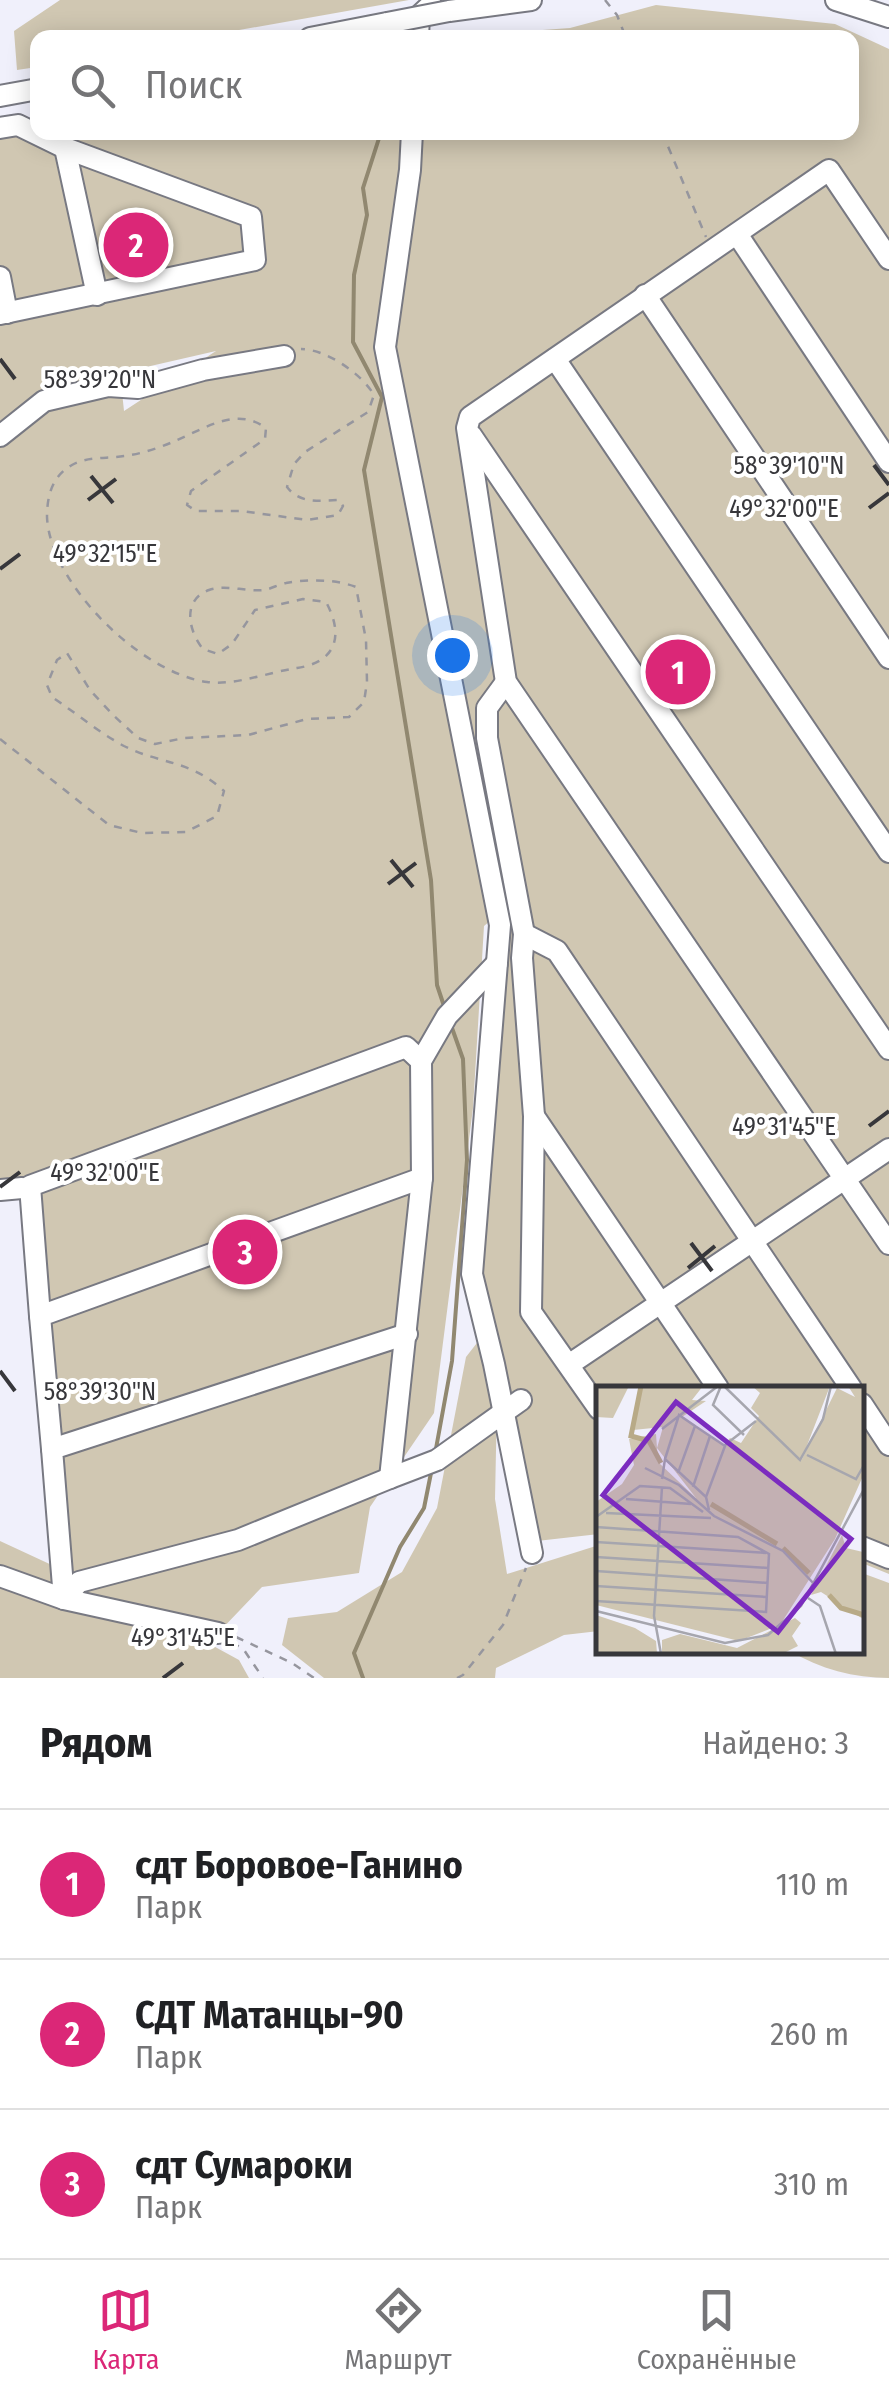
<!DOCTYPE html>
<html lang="ru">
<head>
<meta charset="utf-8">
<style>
	body { margin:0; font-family:"Fira Sans Condensed",sans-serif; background:#f6f6f6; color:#202124 }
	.you { position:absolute; left:452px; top:655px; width:35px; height:35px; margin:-25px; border:8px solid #fff; border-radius:50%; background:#1a73e8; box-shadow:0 0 0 15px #1a73e833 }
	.badge { display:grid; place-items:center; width:65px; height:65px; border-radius:50%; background:#db2777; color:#fff; font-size:32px; font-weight:700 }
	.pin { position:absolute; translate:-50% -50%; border:5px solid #fff; box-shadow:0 2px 10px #0006 }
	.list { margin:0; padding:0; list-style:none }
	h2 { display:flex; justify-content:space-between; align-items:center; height:130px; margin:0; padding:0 40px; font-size:42px }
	h2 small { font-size:32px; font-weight:400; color:#757577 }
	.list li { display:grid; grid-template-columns:65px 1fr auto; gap:30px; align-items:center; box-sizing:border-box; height:150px; padding:0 40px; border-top:2px solid #e0e0e0 }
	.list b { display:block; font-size:38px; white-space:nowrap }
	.list p { margin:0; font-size:32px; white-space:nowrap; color:#757577 }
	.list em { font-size:32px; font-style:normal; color:#757577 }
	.icon { flex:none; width:55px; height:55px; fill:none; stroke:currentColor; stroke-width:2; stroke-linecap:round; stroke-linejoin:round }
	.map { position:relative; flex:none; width:889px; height:1678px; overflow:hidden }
	.search { position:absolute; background:#fff; box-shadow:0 5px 25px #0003; left:30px; right:30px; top:30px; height:110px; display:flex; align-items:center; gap:25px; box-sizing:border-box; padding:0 35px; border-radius:20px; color:#757577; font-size:38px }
	.sheet { height:580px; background:#fff }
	nav { display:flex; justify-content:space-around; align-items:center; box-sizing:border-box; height:140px; border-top:2px solid #e0e0e0; background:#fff; font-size:28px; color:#757577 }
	nav a { display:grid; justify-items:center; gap:5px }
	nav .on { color:#db2777 }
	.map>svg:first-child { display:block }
	.green { fill:#d0c7b2; fill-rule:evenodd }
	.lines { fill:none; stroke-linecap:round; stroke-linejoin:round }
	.stream { stroke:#918870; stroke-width:4 }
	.minor-casing { stroke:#787982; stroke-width:24 }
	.path { stroke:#96969e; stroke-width:2.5; stroke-dasharray:8 8; stroke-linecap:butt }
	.minor { stroke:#fff; stroke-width:20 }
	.minor-bridge-casing { stroke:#787982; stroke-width:24; stroke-linecap:butt }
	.minor-bridge { stroke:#fff; stroke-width:20 }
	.ticks { fill:none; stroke:#37373b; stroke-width:4 }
	.inset-river { fill:none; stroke:#b8aa87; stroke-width:5 }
	.inset-road { fill:none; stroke:#a6a6ae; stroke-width:2.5 }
	.view { fill:#7b2cbf; fill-opacity:0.15; stroke:#7b2cbf; stroke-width:5 }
	.inset-edge { fill:none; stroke:#37373b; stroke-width:5 }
	.ticks-label { font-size:25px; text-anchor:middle; fill:#37373b; stroke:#fff; stroke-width:8; stroke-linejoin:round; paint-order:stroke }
</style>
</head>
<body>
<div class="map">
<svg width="889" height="1678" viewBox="0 0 889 1678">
	<rect width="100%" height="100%" fill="#f0f0fb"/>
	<!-- green -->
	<g class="green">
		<path d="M60,0H409L200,37L38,38L37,67L17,70L14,31Z"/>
		<path d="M656,5L835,24L889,49V1574L862,1563V1388H599V1534L537,1541L481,1270L509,905L484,926L473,1108L434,1413L370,1507L359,1573L262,1587L218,1633L175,1625L239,1660L249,1678H0V1541L69,1573L30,1187L0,1188V132L58,135L60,132H852V38L443,37L570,28ZM216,351L124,411L120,373Z"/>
		<path d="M480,1339L497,1401L495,1499L507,1574L599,1545V1631L564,1635L496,1668L495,1678H324L282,1645L288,1618L337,1612L402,1572L437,1508L466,1357Z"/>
		<path d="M862,1573L889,1583V1678C854,1678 820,1669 790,1651L862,1650Z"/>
	</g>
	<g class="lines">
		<!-- stream -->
		<g class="stream">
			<path d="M381,132L363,188L367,215L354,275L353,342L382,397L364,470L431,880L437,985L443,1003"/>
			<path d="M435,1454L452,1361L467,1160L463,1059L452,1028"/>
			<path d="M363,1678L354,1653L400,1547L424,1508L432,1468"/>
		</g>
		<defs>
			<g id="minor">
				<path d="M836,0L889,17"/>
				<path d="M449,11L531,0"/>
				<path d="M310,38L387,23"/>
				<path d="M418,38L419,16L431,5"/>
				<path d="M0,96L38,89"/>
				<path d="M0,128L18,125L65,148L251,217L255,260L0,314"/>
				<path d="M412,132L410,170L385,347L500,925L472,1274L494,1364L532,1553"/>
				<path d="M65,148L97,295"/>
				<path d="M737,234L889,462"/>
				<path d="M889,259L829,170L470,417L467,428L506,682L889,1244"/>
				<path d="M0,277L7,313"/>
				<path d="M645,295L889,658"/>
				<path d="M555,359L889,852"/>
				<path d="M471,435L889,1049"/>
				<path d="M0,436L44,401L108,386L138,388L203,370L284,356"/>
				<path d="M506,682L487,708V738L524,934L522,958L534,1116L531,1312L599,1409"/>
				<path d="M524,934L557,951L851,1388"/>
				<path d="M497,963L447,1016L421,1061L422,1178L390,1478L437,1460L521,1400"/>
				<path d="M534,1116L718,1388"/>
				<path d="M0,1190L22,1188"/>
				<path d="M40,1316L30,1186L406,1047L421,1061"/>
				<path d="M570,1364L889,1149"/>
				<path d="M862,1404L889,1445"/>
				<path d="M52,1449L40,1316L422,1178"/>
				<path d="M390,1478L238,1540L79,1582L64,1599L52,1449L407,1334"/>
				<path d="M862,1547L889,1558"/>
				<path d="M0,1576L64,1599L218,1633"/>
			</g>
		</defs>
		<!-- minor casing -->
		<use href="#minor" class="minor-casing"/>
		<!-- path -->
		<g class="path">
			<path d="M605,0L617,15L626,38"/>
			<path d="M662,132L706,237"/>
			<path d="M0,739L109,825L142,833L186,832L217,816L224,791C189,759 162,765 124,746C98,732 76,713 52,697L47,685L57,660L67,653L90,690L113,715L138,738L155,744L184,738L248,735L307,719L349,717L364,702L367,682L366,640L356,587C335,579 308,579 286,583C279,584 271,589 264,590C247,592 225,584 209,590C181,600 189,632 203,649L218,654L232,644L255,610L303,599L326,602C344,635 337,662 297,668C269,672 235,686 207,682C141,673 50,584 47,517C47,496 52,476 72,465C88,456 106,459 124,456C141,454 159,448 175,441C204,429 236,406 266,428L265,439L191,491L187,505L196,511H241L307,520L338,515L343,506L339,500C319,501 300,504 287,487L294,464L305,452L368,412L374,395C362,374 326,349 301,349"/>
			<path d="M236,1637L292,1663L314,1678"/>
			<path d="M232,1642L244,1650L263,1678"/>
			<path d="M457,1678L463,1675L503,1625L526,1568"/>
		</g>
		<!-- minor -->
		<use href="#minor" class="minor"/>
		<defs>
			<path id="minor-bridge" d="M387,23L449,11"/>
		</defs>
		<!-- minor-bridge casing -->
		<use href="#minor-bridge" class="minor-bridge-casing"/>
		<!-- minor-bridge -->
		<use href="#minor-bridge" class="minor-bridge"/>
	</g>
	<!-- ticks -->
	<path class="ticks" d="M0,359L15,379M874,465L889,485M91,476L113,503M88,500L116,479M869,508L889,493M0,569L20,554M391,860L413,887M388,884L416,863M869,1126L889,1111M0,1187L20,1172M691,1243L712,1271M688,1268L715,1246M0,1371L15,1391M163,1678L183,1663"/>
	<!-- overview -->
	<g transform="translate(596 1386)">
		<rect width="268" height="268" fill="#f0f0fb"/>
		<path d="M0,0H33L17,32L0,31ZM45,0H107L96,14L110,15L86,31L128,59L134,52L145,57L163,30L155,22L164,7L156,0H234L205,75L241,2L259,11L252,0H267V90L239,153L184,239L143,255L0,219V116L26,98L38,79L33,53L60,48L62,76L100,112L61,62L67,41L37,44ZM246,149L250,162L267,166V233L225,206L215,209ZM0,229L39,242L60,255L61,267L0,268ZM199,232L205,237L196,250L202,260L188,267L66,268V254L84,248L141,262Z" fill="#d0c7b2"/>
		<path class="inset-river" d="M45,0L35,50L53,55L65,77M115,118L181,158M187,162L213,187M233,209L245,222L268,229"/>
		<path class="inset-road" d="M125,0L117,19L148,49M128,0L204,74L227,33L235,0M66,43L122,0M129,59L160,35M211,69L260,93L268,79M69,73L83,29L99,40L82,87M49,82L83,99L118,130L187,165L219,199M66,93L69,73L110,111L113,124M97,101L114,50L99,40M110,111L129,60L114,50M30,113L95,118M10,127L115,132M0,131L44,100L74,102L107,126M0,141L142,151L173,168L170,226L0,215M0,156L170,167M0,171L172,182M0,185L172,197M0,200L170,211M212,212L224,220L240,268M0,225L129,257L172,249L205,220L268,103M65,268L58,230L66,101"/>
		<path class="view" d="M80,16L255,153L182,246L7,109Z"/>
		<rect width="268" height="268" class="inset-edge"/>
	</g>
	<g class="ticks-label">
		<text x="100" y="388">58°39'20"N</text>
		<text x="789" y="474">58°39'10"N</text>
		<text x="784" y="517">49°32'00"E</text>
		<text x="105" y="562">49°32'15"E</text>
		<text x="784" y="1135">49°31'45"E</text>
		<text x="105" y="1181">49°32'00"E</text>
		<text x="100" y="1400">58°39'30"N</text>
		<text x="183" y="1646">49°31'45"E</text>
	</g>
</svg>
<div class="you"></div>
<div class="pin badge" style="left:678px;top:672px">1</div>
<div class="pin badge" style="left:136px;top:245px">2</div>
<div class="pin badge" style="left:245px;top:1252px">3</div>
<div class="search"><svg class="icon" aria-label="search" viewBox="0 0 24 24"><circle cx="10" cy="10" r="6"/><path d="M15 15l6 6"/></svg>Поиск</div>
</div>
<section class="sheet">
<h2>Рядом<small>Найдено: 3</small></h2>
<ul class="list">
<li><span class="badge">1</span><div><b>сдт Боровое-Ганино</b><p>Парк</p></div><em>110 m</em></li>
<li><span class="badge">2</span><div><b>СДТ Матанцы-90</b><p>Парк</p></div><em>260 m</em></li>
<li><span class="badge">3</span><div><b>сдт Сумароки</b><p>Парк</p></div><em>310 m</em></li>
</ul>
</section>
<nav>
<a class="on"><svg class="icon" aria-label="map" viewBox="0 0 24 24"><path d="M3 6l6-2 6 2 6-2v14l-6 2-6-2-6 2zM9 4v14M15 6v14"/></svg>Карта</a>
<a><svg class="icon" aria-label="directions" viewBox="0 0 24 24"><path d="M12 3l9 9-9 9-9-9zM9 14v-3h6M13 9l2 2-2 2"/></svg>Маршрут</a>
<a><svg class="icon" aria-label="saved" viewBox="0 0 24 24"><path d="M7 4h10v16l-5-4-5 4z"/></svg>Сохранённые</a>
</nav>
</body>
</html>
